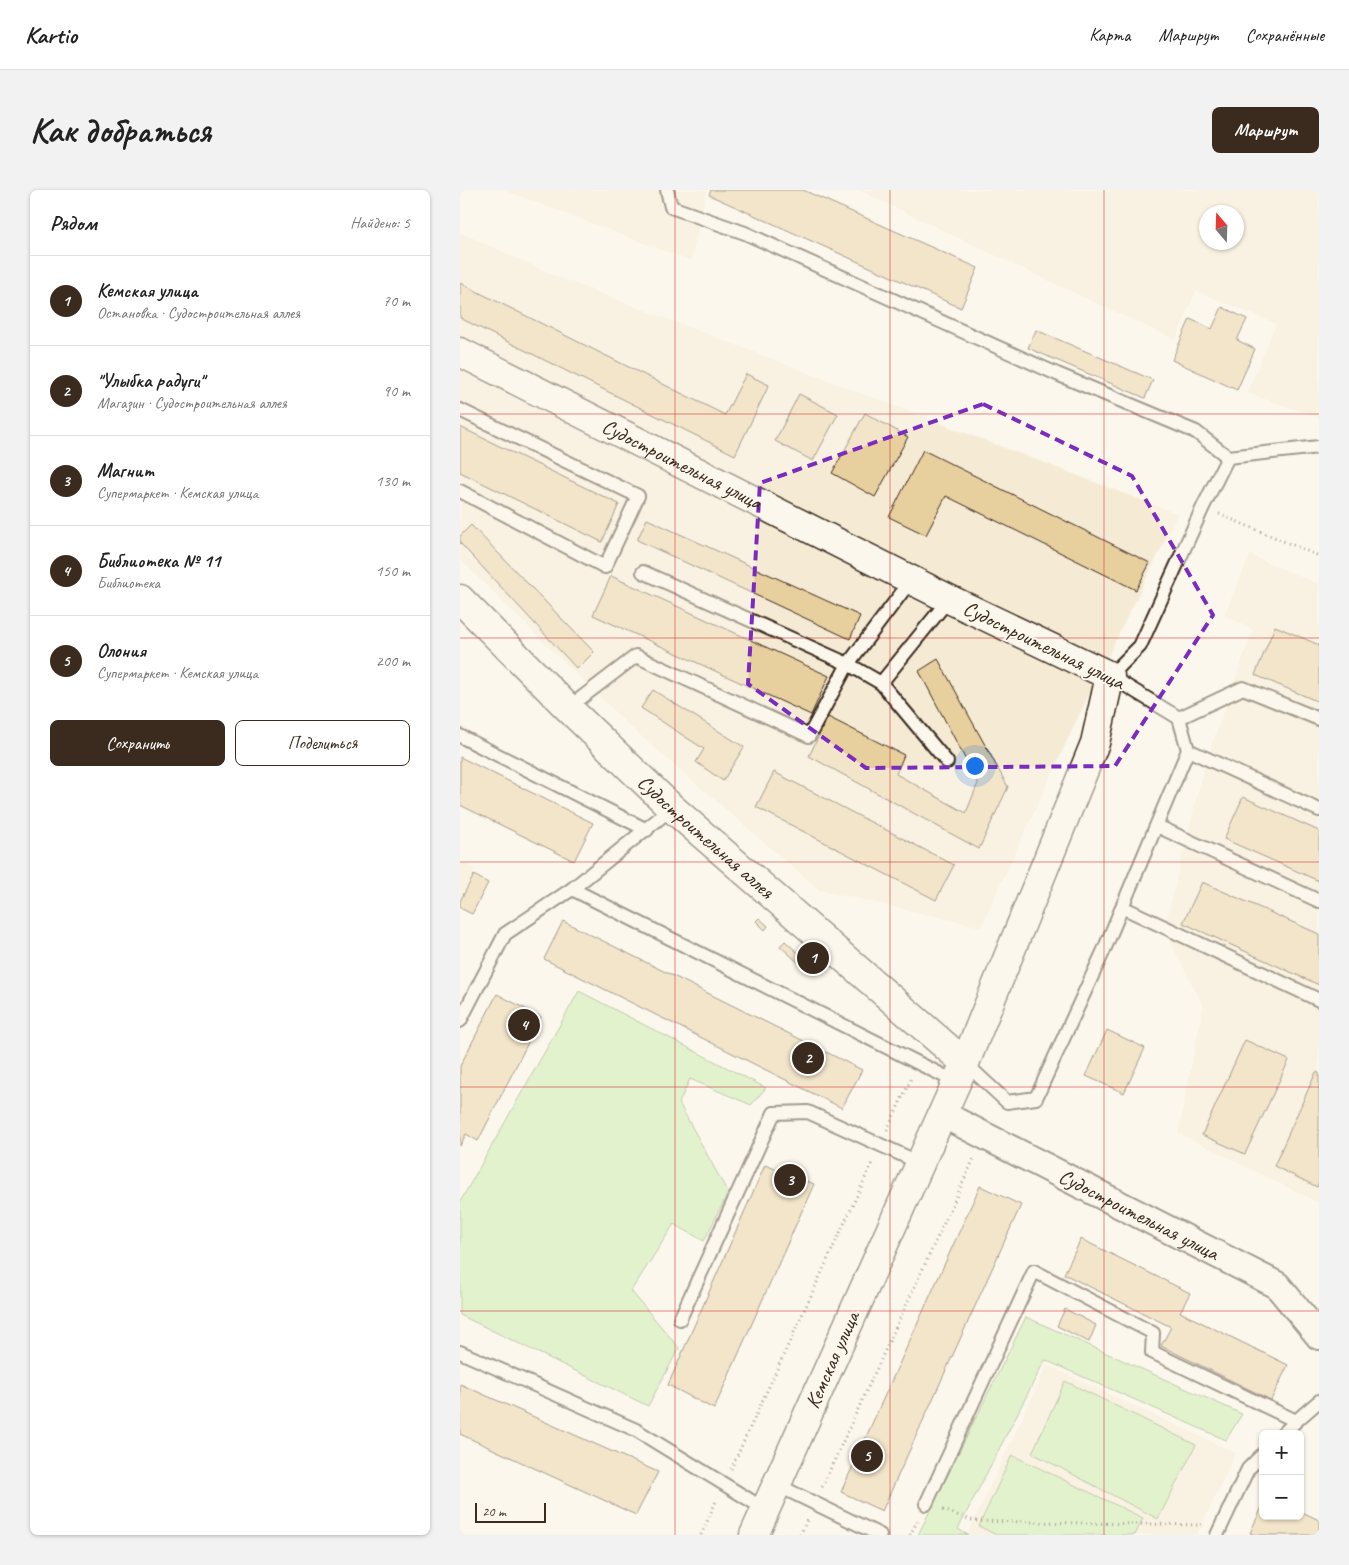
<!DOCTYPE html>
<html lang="ru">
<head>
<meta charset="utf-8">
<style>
	body { margin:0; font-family:Caveat,sans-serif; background:#f2f2f2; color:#222 }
	.controls { position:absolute; right:15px; bottom:15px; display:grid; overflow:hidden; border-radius:8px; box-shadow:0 1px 4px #0004 }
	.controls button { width:45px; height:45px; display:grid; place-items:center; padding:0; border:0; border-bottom:1px solid #e0e0e0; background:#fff; color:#222; font:25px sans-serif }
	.compass { position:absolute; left:739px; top:15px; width:45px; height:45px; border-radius:50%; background:#fff; box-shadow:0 1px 4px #0004; rotate:341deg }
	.scale { position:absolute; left:15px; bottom:12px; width:71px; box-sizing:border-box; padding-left:5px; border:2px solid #3b2a1e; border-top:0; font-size:14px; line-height:18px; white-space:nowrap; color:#3b2a1e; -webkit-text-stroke:4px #fbf7ec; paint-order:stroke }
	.you { position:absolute; left:514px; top:575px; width:18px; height:18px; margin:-12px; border:4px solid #fff; border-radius:50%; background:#1a73e8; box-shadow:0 0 0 8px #1a73e833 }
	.badge { display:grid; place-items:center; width:32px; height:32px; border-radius:50%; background:#3b2a1e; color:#fff; font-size:16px; font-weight:700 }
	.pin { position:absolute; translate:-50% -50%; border:2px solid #fff; box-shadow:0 1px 5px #0006 }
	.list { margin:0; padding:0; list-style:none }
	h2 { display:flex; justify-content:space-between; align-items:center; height:65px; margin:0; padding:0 20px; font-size:21px }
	h2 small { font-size:16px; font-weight:400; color:#767676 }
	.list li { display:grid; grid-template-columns:32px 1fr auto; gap:15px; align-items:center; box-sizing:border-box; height:90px; padding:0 20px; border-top:1px solid #e0e0e0 }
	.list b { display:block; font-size:19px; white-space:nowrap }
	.list p { margin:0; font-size:16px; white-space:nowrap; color:#767676 }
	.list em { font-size:16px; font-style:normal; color:#767676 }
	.actions { display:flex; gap:10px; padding:15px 20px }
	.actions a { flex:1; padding:11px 0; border:1px solid #3b2a1e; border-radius:8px; text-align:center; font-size:18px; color:#3b2a1e }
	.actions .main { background:#3b2a1e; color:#fff }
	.map { position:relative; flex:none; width:859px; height:1345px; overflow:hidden; border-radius:8px }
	header { display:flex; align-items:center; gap:30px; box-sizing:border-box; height:70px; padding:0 25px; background:#fff; border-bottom:1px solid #e0e0e0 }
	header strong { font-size:24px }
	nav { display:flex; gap:28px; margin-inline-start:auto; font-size:18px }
	.intro { display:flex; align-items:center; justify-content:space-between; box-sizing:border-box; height:120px; padding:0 30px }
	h1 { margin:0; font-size:35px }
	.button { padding:12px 22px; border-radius:8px; background:#3b2a1e; color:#fff; font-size:18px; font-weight:700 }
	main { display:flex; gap:30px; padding:0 30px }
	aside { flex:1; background:#fff; border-radius:8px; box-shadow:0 1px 4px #0004 }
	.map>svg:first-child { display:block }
	.built { fill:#f5ebd5; fill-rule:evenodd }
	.green { fill:#c2eca7; stroke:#7e8b62 }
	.building { fill:#e8cf9e; stroke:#3b2a1e }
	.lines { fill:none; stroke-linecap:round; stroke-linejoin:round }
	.lane-casing { stroke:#3b2a1e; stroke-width:16 }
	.street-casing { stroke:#3b2a1e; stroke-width:30 }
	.secondary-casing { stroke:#3b2a1e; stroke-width:31 }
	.path { stroke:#3b2a1e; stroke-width:3; stroke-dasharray:1 4; stroke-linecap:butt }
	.lane { stroke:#fbf7ec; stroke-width:12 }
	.street { stroke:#fbf7ec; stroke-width:26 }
	.secondary { stroke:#fbf7ec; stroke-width:28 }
	.marked { fill:none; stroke:#7b2cbf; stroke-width:4; stroke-dasharray:10 6; stroke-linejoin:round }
	.grid { fill:none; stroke:#d62828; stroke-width:1; stroke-opacity:0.55 }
	.labels { text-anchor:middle; stroke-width:4; stroke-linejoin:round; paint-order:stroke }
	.street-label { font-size:21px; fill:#3b2a1e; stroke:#fbf7ec }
</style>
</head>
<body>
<header>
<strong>Kartio</strong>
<nav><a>Карта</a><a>Маршрут</a><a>Сохранённые</a></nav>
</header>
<div class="intro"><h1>Как добраться</h1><a class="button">Маршрут</a></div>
<main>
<aside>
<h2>Рядом<small>Найдено: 5</small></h2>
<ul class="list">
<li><span class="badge">1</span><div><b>Кемская улица</b><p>Остановка · Судостроительная аллея</p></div><em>70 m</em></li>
<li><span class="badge">2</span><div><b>&quot;Улыбка радуги&quot;</b><p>Магазин · Судостроительная аллея</p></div><em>90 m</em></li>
<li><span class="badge">3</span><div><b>Магнит</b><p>Супермаркет · Кемская улица</p></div><em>130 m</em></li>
<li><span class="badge">4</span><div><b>Библиотека № 11</b><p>Библиотека</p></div><em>150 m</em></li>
<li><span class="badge">5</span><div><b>Олония</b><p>Супермаркет · Кемская улица</p></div><em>200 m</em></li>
</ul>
<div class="actions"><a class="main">Сохранить</a><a>Поделиться</a></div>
</aside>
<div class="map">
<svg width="859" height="1345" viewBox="0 0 859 1345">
	<rect width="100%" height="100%" fill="#fbf7ec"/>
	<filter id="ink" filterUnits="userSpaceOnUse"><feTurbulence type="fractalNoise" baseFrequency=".02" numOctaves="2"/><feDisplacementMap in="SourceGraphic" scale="10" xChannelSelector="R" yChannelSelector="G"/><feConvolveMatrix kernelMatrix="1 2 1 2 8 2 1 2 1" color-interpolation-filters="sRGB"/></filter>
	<g filter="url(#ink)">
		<!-- built -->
		<g class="built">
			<path d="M43,0H247L231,71Z"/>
			<path d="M398,0H859V228L787,203L816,134L736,101L716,150L595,94ZM746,22H776V52H746Z"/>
			<path d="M0,42L98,87L718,324L621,521L521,737L359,700L169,536L0,370Z"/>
			<path d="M790,365L859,394V1013L718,943L743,816L704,740L745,573L793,440L764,425Z"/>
			<path d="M0,671L16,679L0,709Z"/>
			<path d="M587,1175L776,1263L737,1345H507Z"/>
		</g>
		<!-- green -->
		<g class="green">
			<path d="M119,801L306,898L291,915L230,889L219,913L268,1003L244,1051L214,1034L171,1101L219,1158L188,1216L0,1125V1012Z"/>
			<path d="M566,1127L782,1224L766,1250L585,1170L498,1339L508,1345H458Z"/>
			<path d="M605,1191L736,1255L698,1329L572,1263Z"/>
			<path d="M552,1265L683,1328L675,1345H536L519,1336Z"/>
		</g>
		<!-- building -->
		<g class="building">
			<path d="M251,0H343L518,78L501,118L249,5Z"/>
			<path d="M0,93L265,225L286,184L309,195L275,265L0,128Z"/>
			<path d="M762,117L787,129L777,150L795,159L777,200L712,170L730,129L752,139Z"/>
			<path d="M576,140L693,190L685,208L568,158Z"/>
			<path d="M339,204L378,224L353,271L315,251Z"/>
			<path d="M405,223L448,247L415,307L372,283Z"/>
			<path d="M0,237L159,314L142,352L0,282Z"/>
			<path d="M463,260L690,373L676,400L486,306L466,345L429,327Z"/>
			<path d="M187,329L400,426L390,449L177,350Z"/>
			<path d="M11,335L134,462L117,479L0,353V346Z"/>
			<path d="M151,386L369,486L351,525L133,425Z"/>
			<path d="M815,436L859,455V512L795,485Z"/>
			<path d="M478,469L548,597L519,659L349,566L368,527L444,565L436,584L506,623L518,593L459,481Z"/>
			<path d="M193,500L284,557L263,591L236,572L244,559L181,518Z"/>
			<path d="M0,567L133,633L114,671L0,615Z"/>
			<path d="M314,582L494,675L476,710L296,617Z"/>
			<path d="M783,607L859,641V691L764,649Z"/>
			<path d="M14,685L28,693L12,724L0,718V711Z"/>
			<path d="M742,692L859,744V795L723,733Z"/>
			<path d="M299,728L308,736L305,740L296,731Z"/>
			<path d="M103,731L402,880L382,918L84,769Z"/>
			<path d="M325,751L346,770L341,775L320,756Z"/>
			<path d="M37,804L81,827L18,951L6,944L0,956V876Z"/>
			<path d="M647,840L685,858L664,903L626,886Z"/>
			<path d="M785,850L829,870L785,964L742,945Z"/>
			<path d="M856,882L859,883V992L857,997L814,976Z"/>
			<path d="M305,975L354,994L254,1219L208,1195Z"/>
			<path d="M520,996L561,1015L422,1321L381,1302Z"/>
			<path d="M621,1049L730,1103L720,1122L828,1175L811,1210L701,1156L711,1137L604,1084Z"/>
			<path d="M605,1119L636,1135L629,1152L597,1136Z"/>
			<path d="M0,1194L198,1282L176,1325L0,1244Z"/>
			<path d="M803,1315V1326H840V1321L859,1330V1345H795L790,1343Z"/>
		</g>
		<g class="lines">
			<defs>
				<g id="lane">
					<path d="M207,0L211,17L285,43L597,184L736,242L768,267L859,257"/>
					<path d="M0,220L178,306L145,377L0,301"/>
					<path d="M183,382L388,474L421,493L487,572"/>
					<path d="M421,493L489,409"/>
					<path d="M108,518L176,466L349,546L388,474L452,389"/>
					<path d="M719,528L783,498L859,529"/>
					<path d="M0,546L187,640"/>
					<path d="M728,560L859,620"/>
					<path d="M697,636L859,711"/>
					<path d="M112,699L496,892"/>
					<path d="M662,717L859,810"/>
					<path d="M0,831L45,744L112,699L212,618"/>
					<path d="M505,873L547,912L576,908L644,760L728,560L719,528L650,486L680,456L743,317L768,267"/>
					<path d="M220,1129L314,923L348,922L460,973"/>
					<path d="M0,1162L176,1240L306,1320"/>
					<path d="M836,1231L859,1211"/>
					<path d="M317,1295L420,1345"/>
					<path d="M466,1314L574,1081L693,1143L692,1162L836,1231L823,1244"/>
					<path d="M757,1345L788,1279L803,1264"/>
				</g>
				<g id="street">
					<path id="s1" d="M482,924L817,1095L859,1146"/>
				</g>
				<g id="secondary">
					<path id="s2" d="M0,162L489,409L650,486L635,553L505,873L294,1345"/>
					<path id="s3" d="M0,409L108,518L212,618L505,873"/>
				</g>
			</defs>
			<!-- lane casing -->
			<use href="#lane" class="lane-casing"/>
			<!-- street casing -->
			<use href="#street" class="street-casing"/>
			<!-- secondary casing -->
			<use href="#secondary" class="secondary-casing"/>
			<!-- path -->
			<g class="path">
				<path d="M759,324L859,366"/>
				<path d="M427,940L451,889"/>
				<path d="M271,1279L413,971"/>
				<path d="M362,1297L515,966"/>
				<path d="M483,1320L514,1331L742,1335"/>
				<path d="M241,1345L257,1309"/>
				<path d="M340,1345L347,1330"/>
				<path d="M450,1345L458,1330"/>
			</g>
			<!-- lane -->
			<use href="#lane" class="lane"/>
			<!-- street -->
			<use href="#street" class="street"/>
			<!-- secondary -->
			<use href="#secondary" class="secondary"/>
		</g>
	</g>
	<!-- marked area -->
	<path d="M0 0H859V1345H0ZM523,214L672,286L753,425L655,576L406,578L288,494L300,293Z" fill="#fbf7ec" fill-opacity=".55" fill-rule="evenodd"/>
	<path class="marked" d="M523,214L672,286L753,425L655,576L406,578L288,494L300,293Z"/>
	<!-- grid -->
	<path class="grid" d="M215,0V1345M430,0V1345M644,0V1345M0,224H859M0,448H859M0,672H859M0,897H859M0,1121H859"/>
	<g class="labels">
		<!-- street labels -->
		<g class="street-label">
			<text dy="7" stroke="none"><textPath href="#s2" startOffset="249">Судостроительная улица</textPath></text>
			<text transform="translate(584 455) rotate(26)" y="7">Судостроительная улица</text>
			<text dy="7" stroke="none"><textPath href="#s3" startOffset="342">Судостроительная аллея</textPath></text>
			<text dy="7" stroke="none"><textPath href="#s1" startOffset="221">Судостроительная улица</textPath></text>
			<text transform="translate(372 1170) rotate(-66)" y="7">Кемская улица</text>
		</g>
	</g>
</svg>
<div class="controls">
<button>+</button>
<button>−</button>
</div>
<svg class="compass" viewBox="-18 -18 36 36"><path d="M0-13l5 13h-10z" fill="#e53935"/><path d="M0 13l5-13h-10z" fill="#767676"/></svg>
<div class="scale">20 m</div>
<div class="you"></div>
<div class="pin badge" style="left:353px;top:768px">1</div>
<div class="pin badge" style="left:348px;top:868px">2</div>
<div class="pin badge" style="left:330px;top:990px">3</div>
<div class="pin badge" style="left:64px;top:835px">4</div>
<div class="pin badge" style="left:407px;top:1266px">5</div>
</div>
</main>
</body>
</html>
